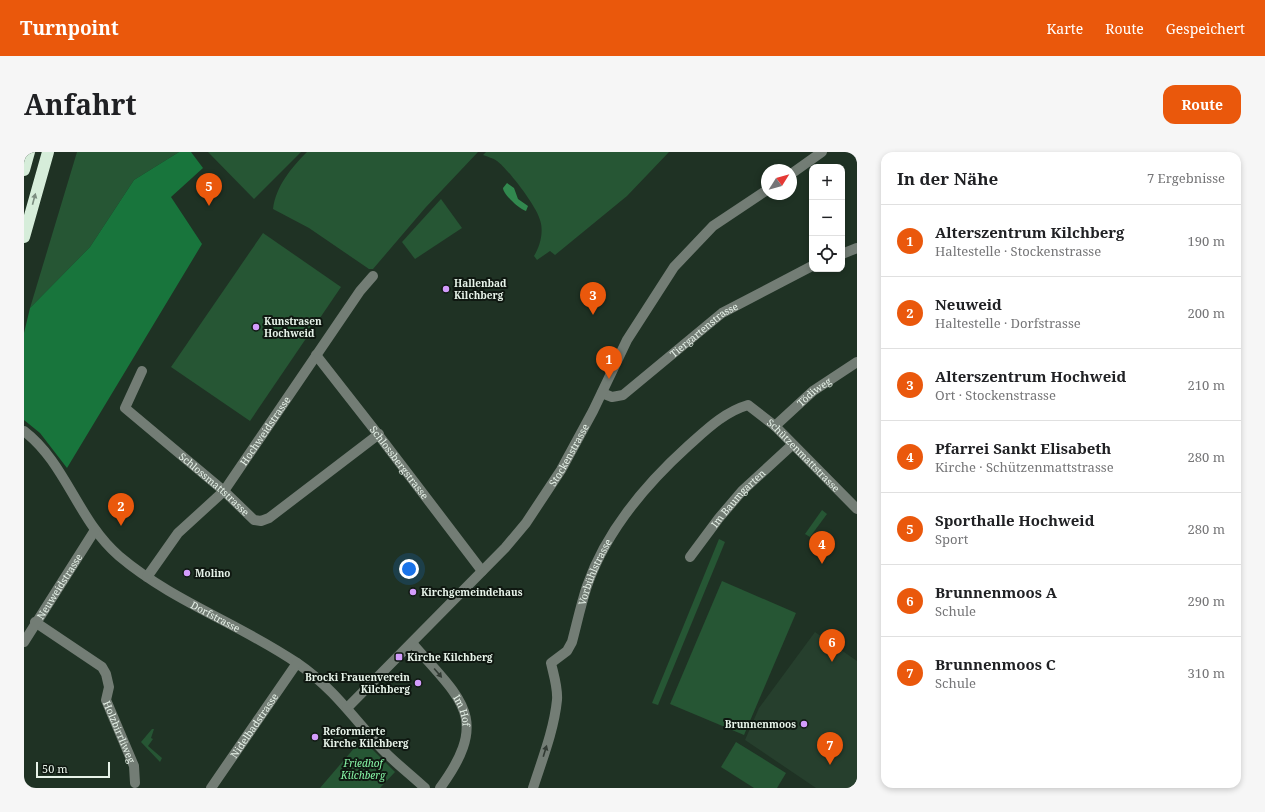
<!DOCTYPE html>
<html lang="de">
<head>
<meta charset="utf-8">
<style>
	body { margin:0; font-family:"Noto Serif",serif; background:#f6f6f6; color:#202124 }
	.controls { position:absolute; right:12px; top:12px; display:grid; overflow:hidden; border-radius:8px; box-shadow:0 2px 6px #0003 }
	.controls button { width:36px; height:36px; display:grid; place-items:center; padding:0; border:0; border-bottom:1px solid #e0e0e0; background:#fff; color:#202124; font:20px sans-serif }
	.compass { position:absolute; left:737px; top:12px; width:36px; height:36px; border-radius:50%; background:#fff; box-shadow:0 2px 6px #0003; rotate:53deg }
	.scale { position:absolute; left:12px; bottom:10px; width:74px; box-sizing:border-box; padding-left:4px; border:2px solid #e7f3e9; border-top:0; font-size:11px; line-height:14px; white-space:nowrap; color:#e7f3e9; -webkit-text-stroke:3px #0f1811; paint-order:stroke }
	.you { position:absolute; left:385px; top:417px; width:14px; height:14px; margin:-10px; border:3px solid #fff; border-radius:50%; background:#1a73e8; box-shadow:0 0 0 6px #1a73e833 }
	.badge { display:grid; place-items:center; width:26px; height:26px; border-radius:50%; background:#ea580c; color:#fff; font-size:13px; font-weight:700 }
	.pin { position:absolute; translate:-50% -33px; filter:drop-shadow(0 1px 2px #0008) }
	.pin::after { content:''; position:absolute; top:21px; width:14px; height:12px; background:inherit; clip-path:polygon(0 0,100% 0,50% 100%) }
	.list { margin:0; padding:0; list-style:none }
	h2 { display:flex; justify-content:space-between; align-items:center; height:52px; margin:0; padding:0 16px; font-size:17px }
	h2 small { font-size:13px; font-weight:400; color:#757577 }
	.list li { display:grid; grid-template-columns:26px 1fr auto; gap:12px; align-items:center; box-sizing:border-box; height:72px; padding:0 16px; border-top:1px solid #e0e0e0 }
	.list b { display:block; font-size:15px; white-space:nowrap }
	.list p { margin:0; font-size:13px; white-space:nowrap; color:#757577 }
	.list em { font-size:13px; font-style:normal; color:#757577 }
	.icon { flex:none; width:22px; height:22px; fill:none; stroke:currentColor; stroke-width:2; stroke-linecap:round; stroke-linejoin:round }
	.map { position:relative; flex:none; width:833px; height:636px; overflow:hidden; border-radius:12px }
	header { display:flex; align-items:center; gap:24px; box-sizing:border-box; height:56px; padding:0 20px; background:#ea580c; color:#fff }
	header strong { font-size:19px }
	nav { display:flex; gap:22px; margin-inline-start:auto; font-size:14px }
	.intro { display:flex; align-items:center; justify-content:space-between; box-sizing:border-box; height:96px; padding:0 24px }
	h1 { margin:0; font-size:28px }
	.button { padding:10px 18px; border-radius:12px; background:#ea580c; color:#fff; font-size:14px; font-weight:700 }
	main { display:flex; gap:24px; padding:0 24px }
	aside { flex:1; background:#fff; border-radius:12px; box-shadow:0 2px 6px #0003 }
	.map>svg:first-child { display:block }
	.built { fill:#263f2d }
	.green { fill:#265634 }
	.forest { fill:#18753c }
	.water { fill:#31884e }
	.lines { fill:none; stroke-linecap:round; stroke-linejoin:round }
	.minor { stroke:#737d75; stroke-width:10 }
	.highway { stroke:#d6edda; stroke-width:12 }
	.oneway { fill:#7c8d80 }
	.oneway2 { fill:#323b34 }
	.poi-dot { fill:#d39cfc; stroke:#0f1811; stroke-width:1.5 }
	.labels { text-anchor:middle; stroke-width:4; stroke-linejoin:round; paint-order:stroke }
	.poi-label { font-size:10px; font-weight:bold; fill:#e7f3e9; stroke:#0f1811; text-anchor:start }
	.street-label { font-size:10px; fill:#e7f3e9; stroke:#0f1811 }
	.park-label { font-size:10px; font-style:italic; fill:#87f7a7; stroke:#0f1811 }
</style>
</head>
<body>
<header>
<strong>Turnpoint</strong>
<nav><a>Karte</a><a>Route</a><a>Gespeichert</a></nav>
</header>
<div class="intro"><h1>Anfahrt</h1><a class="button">Route</a></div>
<main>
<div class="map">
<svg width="833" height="636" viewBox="0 0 833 636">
	<rect width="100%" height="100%" fill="#1f3224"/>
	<!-- built -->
	<path class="built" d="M791,480L833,509V636H792L721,588L735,556Z"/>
	<!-- green -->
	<g class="green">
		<path d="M53,0H155L110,28L66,95L6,156Z"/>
		<path d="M184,0H277L230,47Z"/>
		<path d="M283,0H454L402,55L349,117H345L285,76L249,57C252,34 267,16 283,0Z"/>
		<path d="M462,0H645L603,44L531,103L526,99L513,108L510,104C516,94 520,80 516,68C513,55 484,17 473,9C469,6 464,5 459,3Z"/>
		<path d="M417,47L438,76L391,107L378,90Z"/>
		<path d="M239,81L317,135L226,269L147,215Z"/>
		<path d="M798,358L803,362L786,385L781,382Z"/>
		<path d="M695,387L701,390L634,553L628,551Z"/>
		<path d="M698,429L772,461L720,583L646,552Z"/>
		<path d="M128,577H130L127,586L129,587L124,594L138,606L136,610L117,590Z"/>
		<path d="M338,587L371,620L356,636H296Z"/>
		<path d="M712,590L762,621L753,636H730L697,615Z"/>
	</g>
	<!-- forest -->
	<path class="forest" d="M155,0H167L179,16L147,45L178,92L43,316L16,281L0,268V181L6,156L66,95L110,28Z"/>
	<!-- water -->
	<path class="water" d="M483,31L490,36L494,47L504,54L502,59C496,58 479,42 479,36Z"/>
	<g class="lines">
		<!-- minor -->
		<g class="minor">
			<path d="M767,22L798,0"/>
			<path d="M818,102L833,96"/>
			<path id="s1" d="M292,203L353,281L458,419"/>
			<path id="s2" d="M118,219L101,256L200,339L230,368L237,369L245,366L355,282"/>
			<path id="s3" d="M578,241L588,245L599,243L698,161L788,114"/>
			<path id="s4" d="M751,274L789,239L833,210"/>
			<path id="s5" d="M0,279C42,311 54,369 95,404C148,449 216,472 273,511C307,534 329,565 356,595C370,610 386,622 401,636"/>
			<path id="s6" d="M666,405L695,366L718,339L768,293"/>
			<path id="s7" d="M123,425L154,381L200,339L336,139L349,124"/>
			<path id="s8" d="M11,470L78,515L82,522L85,535L82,548L110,614L111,631"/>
			<path id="s9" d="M0,490L71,378"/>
			<path id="s10" d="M388,491C436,547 468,565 416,636"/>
			<path id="s11" d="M323,556L481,396L502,371L537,318L569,259L603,188L650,115L689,74L743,38"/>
			<path id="s12" d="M187,636L273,511"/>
			<path id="s13" d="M509,636C518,608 530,578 533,548C534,536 530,524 527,511L543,499L548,490C553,471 557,452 563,434C582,379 622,332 664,294C682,278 700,260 724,253L751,274L833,357"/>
		</g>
		<!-- highway -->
		<g class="highway">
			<path d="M0,18L5,0"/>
			<path d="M0,85L24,0"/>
		</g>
	</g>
	<!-- one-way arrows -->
	<defs><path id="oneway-solid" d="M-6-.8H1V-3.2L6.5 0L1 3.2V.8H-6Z"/></defs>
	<use class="oneway" href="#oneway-solid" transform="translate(10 47) rotate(-75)"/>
	<g class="oneway2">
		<use href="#oneway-solid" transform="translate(414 521) rotate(50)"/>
		<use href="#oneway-solid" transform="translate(521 599) rotate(-73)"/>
	</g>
	<!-- markers -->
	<g class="poi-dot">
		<circle cx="422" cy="137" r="4"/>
		<circle cx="232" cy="175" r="4"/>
		<circle cx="163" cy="421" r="4"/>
		<circle cx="389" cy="440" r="4"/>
		<rect x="371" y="501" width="8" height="8" rx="2"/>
		<circle cx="394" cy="531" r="4"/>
		<circle cx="780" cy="572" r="4"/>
		<circle cx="291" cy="585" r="4"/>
	</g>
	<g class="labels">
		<!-- poi labels -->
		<g class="poi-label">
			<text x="430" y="135">Hallenbad<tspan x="430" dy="12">Kilchberg</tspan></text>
			<text x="240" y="173">Kunstrasen<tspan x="240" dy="12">Hochweid</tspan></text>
			<text x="171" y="425">Molino</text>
			<text x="397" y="444">Kirchgemeindehaus</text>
			<text x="383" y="509">Kirche Kilchberg</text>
			<text x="386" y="529" text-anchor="end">Brocki Frauenverein<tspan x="386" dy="12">Kilchberg</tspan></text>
			<text x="772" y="576" text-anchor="end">Brunnenmoos</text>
			<text x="299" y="583">Reformierte<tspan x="299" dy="12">Kirche Kilchberg</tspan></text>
		</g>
		<!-- street labels -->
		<g class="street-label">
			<text dy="4" stroke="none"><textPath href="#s3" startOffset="126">Tiergartenstrasse</textPath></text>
			<text dy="4" stroke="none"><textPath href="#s4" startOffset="52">Tödiweg</textPath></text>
			<text dy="4" stroke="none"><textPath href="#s7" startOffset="189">Hochweidstrasse</textPath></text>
			<text dy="4" stroke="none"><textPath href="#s11" startOffset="338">Stockenstrasse</textPath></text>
			<text dy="4" stroke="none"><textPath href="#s13" startOffset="540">Schützenmattstrasse</textPath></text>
			<text dy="4" stroke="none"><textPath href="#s1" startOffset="136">Schlossbergstrasse</textPath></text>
			<text dy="4" stroke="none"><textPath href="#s2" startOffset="158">Schlossmattstrasse</textPath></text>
			<text dy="4" stroke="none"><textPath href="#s6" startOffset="76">Im Baumgarten</textPath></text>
			<text dy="4" stroke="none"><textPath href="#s13" startOffset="233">Vorbühlstrasse</textPath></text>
			<text dy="4" stroke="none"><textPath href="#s9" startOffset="66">Neuweidstrasse</textPath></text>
			<text dy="4" stroke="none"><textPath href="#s5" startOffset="272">Dorfstrasse</textPath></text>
			<text dy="4" stroke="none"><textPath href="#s10" startOffset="85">Im Hof</textPath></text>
			<text dy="4" stroke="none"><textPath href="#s12" startOffset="76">Nidelbadstrasse</textPath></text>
			<text dy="4" stroke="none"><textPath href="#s8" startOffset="150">Holzbirrliweg</textPath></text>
		</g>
		<!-- park labels -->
		<g class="park-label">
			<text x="339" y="615">Friedhof<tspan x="339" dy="12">Kilchberg</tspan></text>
		</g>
	</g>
</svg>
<div class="controls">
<button>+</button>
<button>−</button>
<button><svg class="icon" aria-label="locate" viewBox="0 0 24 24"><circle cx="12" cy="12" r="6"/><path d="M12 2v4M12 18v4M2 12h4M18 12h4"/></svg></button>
</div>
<svg class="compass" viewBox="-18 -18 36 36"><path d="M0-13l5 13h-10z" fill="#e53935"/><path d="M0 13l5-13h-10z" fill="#757577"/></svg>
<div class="scale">50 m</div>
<div class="you"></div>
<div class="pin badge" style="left:585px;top:227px">1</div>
<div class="pin badge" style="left:97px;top:374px">2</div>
<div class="pin badge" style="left:569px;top:163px">3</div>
<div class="pin badge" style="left:798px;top:412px">4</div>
<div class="pin badge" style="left:185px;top:54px">5</div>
<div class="pin badge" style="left:808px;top:510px">6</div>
<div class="pin badge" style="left:806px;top:613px">7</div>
</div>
<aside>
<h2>In der Nähe<small>7 Ergebnisse</small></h2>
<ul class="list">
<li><span class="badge">1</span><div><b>Alterszentrum Kilchberg</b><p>Haltestelle · Stockenstrasse</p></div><em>190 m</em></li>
<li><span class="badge">2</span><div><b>Neuweid</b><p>Haltestelle · Dorfstrasse</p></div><em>200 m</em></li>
<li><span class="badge">3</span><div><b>Alterszentrum Hochweid</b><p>Ort · Stockenstrasse</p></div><em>210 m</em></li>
<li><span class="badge">4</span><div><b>Pfarrei Sankt Elisabeth</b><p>Kirche · Schützenmattstrasse</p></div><em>280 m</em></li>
<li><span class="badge">5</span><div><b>Sporthalle Hochweid</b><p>Sport</p></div><em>280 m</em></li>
<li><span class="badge">6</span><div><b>Brunnenmoos A</b><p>Schule</p></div><em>290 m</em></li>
<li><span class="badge">7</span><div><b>Brunnenmoos C</b><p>Schule</p></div><em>310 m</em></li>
</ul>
</aside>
</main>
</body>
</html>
